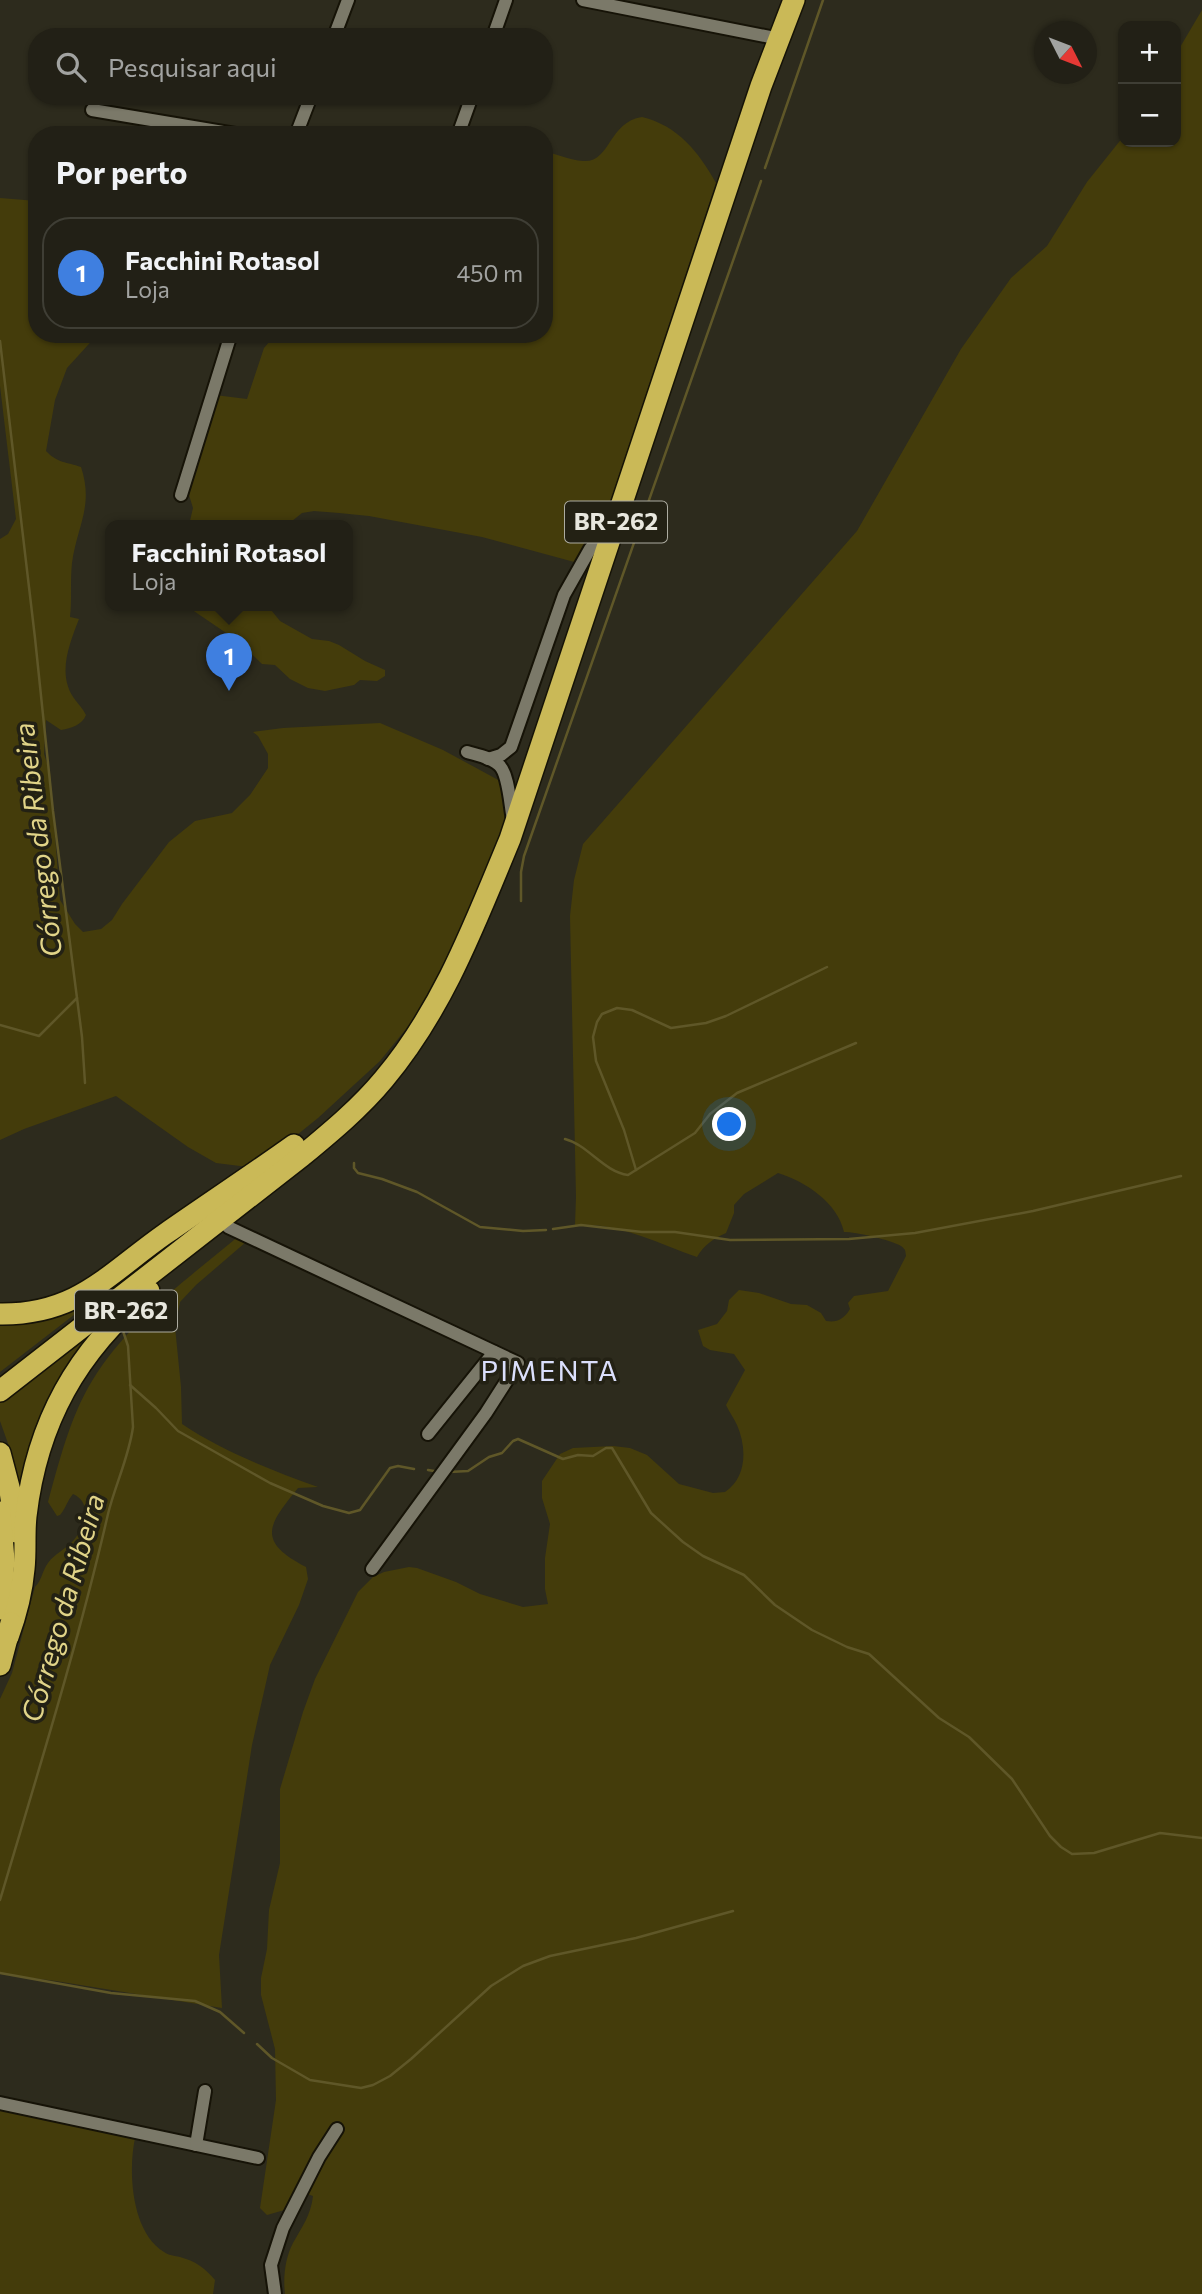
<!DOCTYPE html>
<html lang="pt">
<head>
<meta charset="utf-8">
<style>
	body { margin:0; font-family:Commissioner,sans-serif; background:#2a281f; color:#f1f3f6 }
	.controls { position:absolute; right:21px; top:21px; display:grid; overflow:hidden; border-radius:14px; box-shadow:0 2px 5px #0004 }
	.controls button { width:63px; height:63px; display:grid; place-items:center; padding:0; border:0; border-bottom:2px solid #3f3e35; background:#222016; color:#f1f3f6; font:35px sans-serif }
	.compass { position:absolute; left:1034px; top:21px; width:63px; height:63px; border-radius:50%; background:#222016; box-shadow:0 2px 5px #0004; rotate:132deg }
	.you { position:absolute; left:730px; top:1125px; width:24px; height:24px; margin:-18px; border:5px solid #fff; border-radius:50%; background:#1a73e8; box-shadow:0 0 0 10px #1a73e833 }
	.badge { display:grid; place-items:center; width:46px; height:46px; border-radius:50%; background:#1a73e8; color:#fff; font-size:23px; font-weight:700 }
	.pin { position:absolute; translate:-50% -58px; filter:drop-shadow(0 2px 4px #0008) }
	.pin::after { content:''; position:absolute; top:37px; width:24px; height:21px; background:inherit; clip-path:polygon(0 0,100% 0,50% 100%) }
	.popup { position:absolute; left:105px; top:520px; width:248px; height:91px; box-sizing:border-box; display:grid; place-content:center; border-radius:14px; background:#222016; filter:drop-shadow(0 2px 5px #0005); font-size:23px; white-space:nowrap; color:#a2a3a1 }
	.popup b { font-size:26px; color:#f1f3f6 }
	.popup::after { content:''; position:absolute; left:50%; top:100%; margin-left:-14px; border:14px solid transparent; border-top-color:#222016 }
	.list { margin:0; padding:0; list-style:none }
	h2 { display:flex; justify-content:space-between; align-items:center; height:91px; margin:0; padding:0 28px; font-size:30px }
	h2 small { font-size:23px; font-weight:400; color:#a2a3a1 }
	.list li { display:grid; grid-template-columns:46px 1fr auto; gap:21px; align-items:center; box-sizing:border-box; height:112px; margin:0 14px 14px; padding:0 14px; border:2px solid #3f3e35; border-radius:28px }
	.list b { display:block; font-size:26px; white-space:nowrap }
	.list p { margin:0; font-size:23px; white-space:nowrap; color:#a2a3a1 }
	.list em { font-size:23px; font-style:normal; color:#a2a3a1 }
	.icon { flex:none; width:38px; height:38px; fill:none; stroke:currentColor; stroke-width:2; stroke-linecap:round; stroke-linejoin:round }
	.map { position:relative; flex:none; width:1202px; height:2294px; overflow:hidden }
	.search { position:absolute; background:#222016; box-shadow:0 2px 5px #0004; left:28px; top:28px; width:525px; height:77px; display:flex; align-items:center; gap:18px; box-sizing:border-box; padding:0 24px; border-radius:28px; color:#a2a3a1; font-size:26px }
	.panel { position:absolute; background:#222016; box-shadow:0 2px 5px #0004; left:28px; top:126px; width:525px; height:217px; border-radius:28px }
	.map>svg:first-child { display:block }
	.green { fill:#443c0b }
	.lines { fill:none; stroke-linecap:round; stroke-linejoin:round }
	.stream { stroke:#5f5728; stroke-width:2.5 }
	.street-casing { stroke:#161307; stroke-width:16 }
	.highway-casing { stroke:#161307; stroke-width:24 }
	.street { stroke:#7b7969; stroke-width:12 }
	.highway { stroke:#cab957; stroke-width:21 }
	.labels { text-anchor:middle; stroke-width:7; stroke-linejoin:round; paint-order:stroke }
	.shield { fill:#232114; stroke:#adaca1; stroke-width:2 }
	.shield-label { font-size:24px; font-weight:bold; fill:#e8e7de }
	.water-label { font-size:28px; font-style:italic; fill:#e1d488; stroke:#232114 }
	.neighbourhood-label { font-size:28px; letter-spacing:2px; fill:#dbdffc; stroke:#232114 }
</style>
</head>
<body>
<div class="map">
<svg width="1202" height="2294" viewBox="0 0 1202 2294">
	<rect width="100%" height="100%" fill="#2d2b1d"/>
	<!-- green -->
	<g class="green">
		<path d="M1202,10V2294H285C283,2278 285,2258 293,2243C302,2227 311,2215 313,2196L305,2193L288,2209L267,2215L260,2208L276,2100L275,2049L261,1995V1978L267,1949L269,1910L280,1863V1789L303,1712L315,1679L358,1592L373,1577L384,1572L409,1567L417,1568L456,1582L480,1594L523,1607L548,1604L545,1589V1558L550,1524L542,1498V1481L560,1454L573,1448L613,1446L630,1448L647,1455L679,1484L713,1493L725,1492C747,1477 747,1448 737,1425C734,1418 729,1412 726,1405L745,1370L734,1354L710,1350L703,1346L698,1330L717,1324L727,1311L729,1300L739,1290L759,1293L791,1304L807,1305L821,1313L826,1321C837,1323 844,1319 850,1309L848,1303L854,1296L888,1291L906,1256C905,1250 906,1250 901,1246C891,1240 856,1232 844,1232C838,1203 805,1181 778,1173L744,1194L734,1205V1213L726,1233C713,1239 704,1245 697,1257C657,1243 618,1222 575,1225L576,1197L570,916L574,880L583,844L857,531L961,349L1011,278L1047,246L1087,182L1123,137V142H1176V54Z"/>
		<path d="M642,117C678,126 698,151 716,183L589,566L482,537L369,516L339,513L314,511L302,513L287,525H189L193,508L189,495L196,468L207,394L247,399L264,348L276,334H544V151C556,154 570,160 583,161C611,163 608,122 642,117Z"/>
		<path d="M0,198L37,201V334H98L67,368L55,400L46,451C57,463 67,462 81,467C94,506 77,526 72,563C70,581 72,599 70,617L79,619C69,645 56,676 76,701C80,706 83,709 86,715C82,725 72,728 61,730L46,720L44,754L50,772L60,900L75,924L83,932L101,929L112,920L122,904L169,842L195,821L232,813L250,795L268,768V754L258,736L253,732L283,728L380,723L443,750L502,782L507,814L473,909L423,1008L380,1061L318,1118L256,1168L216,1163L188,1147L116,1096L24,1129L0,1140V539L8,534L16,519L0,386Z"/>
		<path d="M185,605H267L280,621L312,639L329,641L339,645L365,661L385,670V676L377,681L360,680L354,685L325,691L308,688L290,679L275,665L262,664L238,641Z"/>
		<path d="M189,1226L0,1372V1318L24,1317Z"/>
		<path d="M245,1231L246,1242L196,1285L180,1302L175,1327L181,1387L182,1424C224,1452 271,1470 318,1487L298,1488C268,1525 256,1541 306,1567L308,1579L299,1605L270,1665L252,1745L219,1955L222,2008L56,1981L0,1974V1699L12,1673L35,1587C42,1580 42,1571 48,1563C54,1554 66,1549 73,1541C85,1527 93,1503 73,1494C67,1501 66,1508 60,1515L57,1516L48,1502C59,1462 70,1417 92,1381C130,1319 190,1277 245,1231Z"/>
		<path d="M203,1238L103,1329L27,1486L20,1488L10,1449L0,1421V1398Z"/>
		<path d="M0,2107L135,2138C128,2171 131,2232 164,2252C168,2255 175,2256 180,2257C195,2261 205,2268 215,2280L213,2294H0Z"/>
	</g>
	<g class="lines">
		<!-- stream -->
		<g class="stream">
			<path d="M765,168L823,0"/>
			<path d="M0,341L35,638L53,811L82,1037L85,1083"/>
			<path d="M521,901V872L524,856L761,181"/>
			<path d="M0,1025L39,1036L77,998"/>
			<path d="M565,1139C588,1145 604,1172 628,1175L695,1133L710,1114L737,1093L856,1043"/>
			<path d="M354,1163V1168L358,1173L382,1179L417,1192L480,1227L523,1231L546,1230"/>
			<path d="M636,1170L624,1130L596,1061L593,1037L597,1022L602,1014L617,1008L632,1010L671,1028L706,1023L726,1016L827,967"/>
			<path d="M553,1229L581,1225L642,1232H675L730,1240L849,1239L915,1233L1033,1211L1181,1176"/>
			<path d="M130,1385L156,1408L178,1431L270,1483L323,1506L349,1513L360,1510L390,1468L398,1466L414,1469"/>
			<path d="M428,1470L434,1471"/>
			<path d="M449,1472L468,1471L489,1457L502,1453L513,1441L518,1439L563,1459L578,1455L593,1456L606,1448H612L651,1513L683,1542L703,1556L744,1575L775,1605L812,1630L847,1647L869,1654L939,1718L969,1737L1012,1779L1050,1836L1061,1847L1072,1854L1094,1853L1160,1833L1202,1838"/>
			<path d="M0,1900C38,1772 78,1644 108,1514C115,1485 129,1457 133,1427L128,1346L122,1328"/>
			<path d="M0,1973L111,1993L195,2001L220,2012L244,2033"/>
			<path d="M257,2044L272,2058L310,2080L361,2088L373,2085L390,2076L411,2059L491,1986L523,1966L550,1956L636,1938L733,1911"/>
		</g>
		<defs>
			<g id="street">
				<path d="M583,0L780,39"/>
				<path d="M334,37L348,0"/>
				<path d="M493,37L506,0"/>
				<path d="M92,110L241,135"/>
				<path d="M296,135L311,96"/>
				<path d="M458,135L472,96"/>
				<path d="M181,495L231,334"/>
				<path d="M467,752C477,755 490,757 499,765C509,774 510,806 513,820"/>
				<path d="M488,759L501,755L511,747L564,595L590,549L611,525"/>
				<path d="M228,1227L518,1363L486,1413L372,1569"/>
				<path d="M428,1434L494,1352"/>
				<path d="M0,2103L258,2158"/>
				<path d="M196,2145L205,2091"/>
				<path d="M275,2294L271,2265L283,2228L319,2157L337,2129"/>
			</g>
			<g id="highway">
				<path d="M0,1314C77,1315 108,1274 165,1234C208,1204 252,1175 294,1145"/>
				<path d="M0,1391L302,1156C331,1132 360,1108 384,1079C443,1009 475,923 510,839L761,86L794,0"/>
				<path d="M0,1453L10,1491L16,1532"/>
				<path d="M0,1512L4,1560L0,1609"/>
				<path d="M8,1637C16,1615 22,1593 24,1569C26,1551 24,1534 26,1516C37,1422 77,1351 149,1291"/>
				<path d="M0,1665L11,1623"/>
			</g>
		</defs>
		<!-- street casing -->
		<use href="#street" class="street-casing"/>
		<!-- highway casing -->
		<use href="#highway" class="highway-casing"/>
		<!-- street -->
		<use href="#street" class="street"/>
		<!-- highway -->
		<use href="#highway" class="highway"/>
	</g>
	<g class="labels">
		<!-- shield labels -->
		<g class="shield">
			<rect x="565" y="501.5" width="102" height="41" rx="5"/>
			<rect x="75" y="1290.5" width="102" height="41" rx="5"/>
		</g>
		<g class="shield-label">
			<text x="616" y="530">BR-262</text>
			<text x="126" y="1319">BR-262</text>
		</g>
		<!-- water labels -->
		<g class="water-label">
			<text transform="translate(38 840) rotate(-97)" y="10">Córrego da Ribeira</text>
			<text transform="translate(63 1608) rotate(-74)" y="10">Córrego da Ribeira</text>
		</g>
		<!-- neighbourhood labels -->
		<g class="neighbourhood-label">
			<text x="550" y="1381">PIMENTA</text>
		</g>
	</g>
</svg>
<div class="controls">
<button>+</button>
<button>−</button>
</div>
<svg class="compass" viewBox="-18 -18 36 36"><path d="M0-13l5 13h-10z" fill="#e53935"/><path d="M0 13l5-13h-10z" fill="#a2a3a1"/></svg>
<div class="you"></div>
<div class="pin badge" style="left:229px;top:691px;background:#3f7fe0">1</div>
<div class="popup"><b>Facchini Rotasol</b>Loja</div>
<div class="search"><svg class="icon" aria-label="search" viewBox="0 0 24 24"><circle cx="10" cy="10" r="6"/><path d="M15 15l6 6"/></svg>Pesquisar aqui</div>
<section class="panel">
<h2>Por perto<small></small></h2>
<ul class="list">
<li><span class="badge" style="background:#3f7fe0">1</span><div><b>Facchini Rotasol</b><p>Loja</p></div><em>450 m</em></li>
</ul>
</section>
</div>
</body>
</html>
